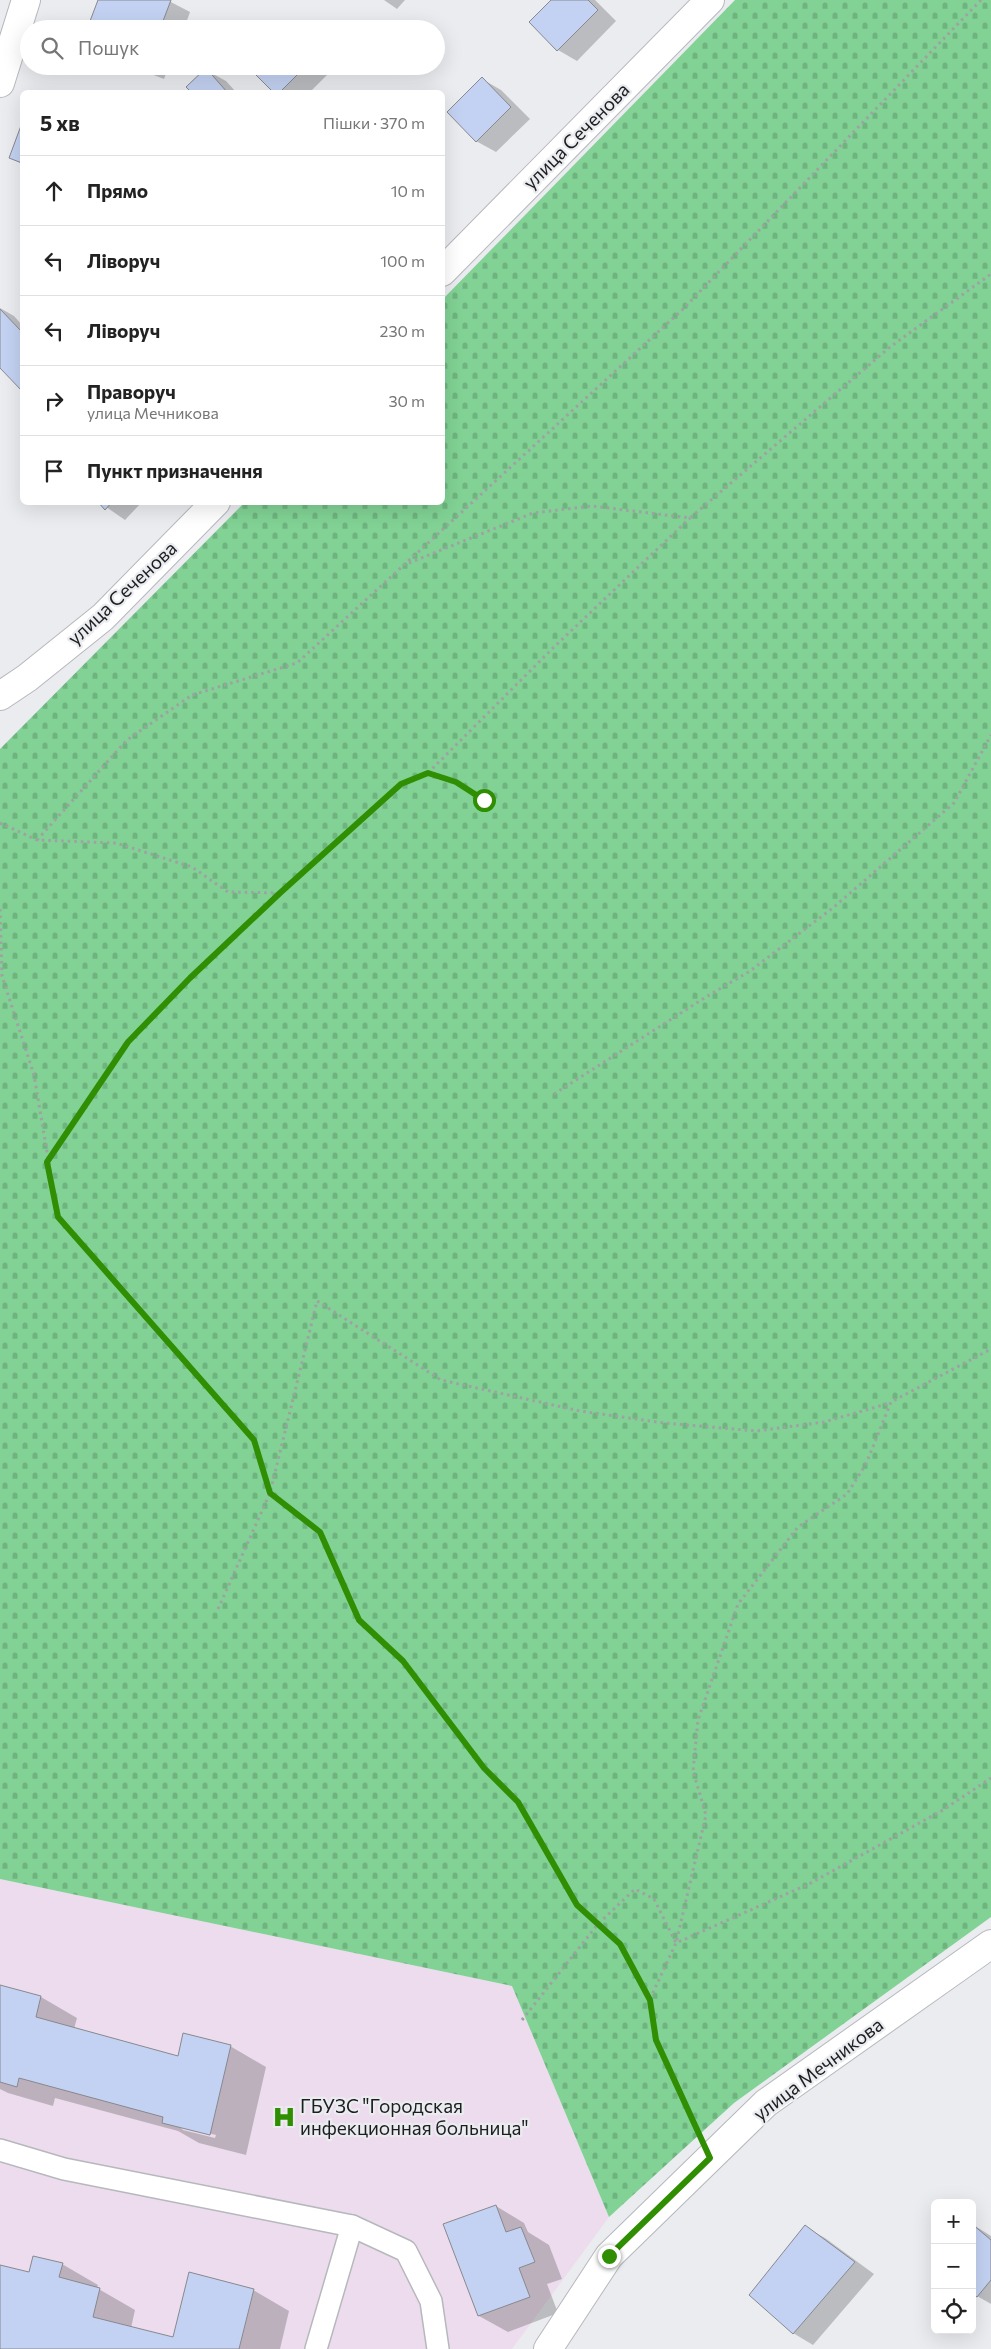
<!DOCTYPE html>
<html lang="uk">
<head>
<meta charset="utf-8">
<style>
	body { margin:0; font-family:Commissioner,sans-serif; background:#f6f6f6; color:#222 }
	.controls { position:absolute; right:15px; bottom:15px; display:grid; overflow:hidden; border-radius:8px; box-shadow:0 5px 20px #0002 }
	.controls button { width:45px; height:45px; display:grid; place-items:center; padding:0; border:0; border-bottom:1px solid #e0e0e0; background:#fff; color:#222; font:25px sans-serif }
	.stop { position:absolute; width:15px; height:15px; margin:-11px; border:4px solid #2f8e01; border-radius:50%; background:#fff }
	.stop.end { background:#2f8e01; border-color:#fff; box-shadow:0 1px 5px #0008 }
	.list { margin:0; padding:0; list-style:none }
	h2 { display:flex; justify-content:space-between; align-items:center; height:65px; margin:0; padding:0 20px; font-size:21px }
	h2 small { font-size:16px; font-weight:400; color:#767676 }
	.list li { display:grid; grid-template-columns:32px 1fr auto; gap:15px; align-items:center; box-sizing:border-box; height:70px; padding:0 20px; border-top:1px solid #e0e0e0 }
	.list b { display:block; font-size:19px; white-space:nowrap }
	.list p { margin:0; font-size:16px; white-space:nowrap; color:#767676 }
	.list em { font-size:16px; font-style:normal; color:#767676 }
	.icon { flex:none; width:28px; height:28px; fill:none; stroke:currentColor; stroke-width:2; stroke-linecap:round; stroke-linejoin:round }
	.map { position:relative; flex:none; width:991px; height:2349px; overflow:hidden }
	.search { position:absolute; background:#fff; box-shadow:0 5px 20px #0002; left:20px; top:20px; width:425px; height:55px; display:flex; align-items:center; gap:12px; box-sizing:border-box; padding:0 18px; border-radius:28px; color:#767676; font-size:19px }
	.panel { position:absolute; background:#fff; box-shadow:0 5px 20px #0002; left:20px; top:90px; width:425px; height:415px; border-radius:8px }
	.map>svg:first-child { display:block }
	.medical { fill:#eddced }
	.cemetery { fill:url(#cemetery-stones) }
	.shadow { fill:#0003; fill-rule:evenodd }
	.building { fill:#c3d2f2; stroke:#87898d }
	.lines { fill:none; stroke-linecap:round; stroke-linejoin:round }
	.service-casing { stroke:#b6b8bc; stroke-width:24 }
	.minor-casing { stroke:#b6b8bc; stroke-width:30 }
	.tertiary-casing { stroke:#b6b8bc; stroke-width:30 }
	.path { stroke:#9fa1a4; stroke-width:3; stroke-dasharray:2.5 4; stroke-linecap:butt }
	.service { stroke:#fff; stroke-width:21 }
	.minor { stroke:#fff; stroke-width:28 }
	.tertiary { stroke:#fff; stroke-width:28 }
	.route { stroke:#2f8e01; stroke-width:6 }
	.labels { text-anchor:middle; stroke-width:4.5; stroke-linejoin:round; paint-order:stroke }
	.street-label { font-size:19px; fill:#1d1e1f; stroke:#eaecf0 }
	.poi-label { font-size:19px; fill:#1d1e1f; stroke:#eaecf0; text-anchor:start }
</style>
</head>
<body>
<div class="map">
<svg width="991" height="2349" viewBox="0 0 991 2349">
	<defs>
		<pattern id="cemetery-stones" width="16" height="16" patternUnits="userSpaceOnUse" patternTransform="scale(1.25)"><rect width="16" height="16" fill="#81d294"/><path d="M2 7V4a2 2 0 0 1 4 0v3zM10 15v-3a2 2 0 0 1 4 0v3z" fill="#6fb47f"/></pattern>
	</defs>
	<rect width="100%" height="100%" fill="#eaecf0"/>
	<!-- medical -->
	<path class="medical" d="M0,1879L512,1986L609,2217L512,2349H0Z"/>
	<!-- cemetery -->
	<path class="cemetery" d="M735,0H991V1917L734,2103L609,2217L512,1986L0,1879V749L244,503L442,502L443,299Z"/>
	<!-- shadow -->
	<g class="shadow">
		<path d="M100,0H167L190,12L184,29H88Z"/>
		<path d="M384,0H405L397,9Z"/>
		<path d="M553,0H595L616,21L577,61L558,50Z"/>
		<path d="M130,66H169L164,79Z"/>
		<path d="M249,66H332L334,68L310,92H275Z"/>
		<path d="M206,70L226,81L236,92H192L187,87Z"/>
		<path d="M482,79L501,90L530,119L496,152L476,141Z"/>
		<path d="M22,127V164L11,158Z"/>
		<path d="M0,308L14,316L22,325V389L0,367Z"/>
		<path d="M99,502H142L125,520Z"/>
		<path d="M0,1986L41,1997L77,2018L74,2029L179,2058L230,2046L266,2067L246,2155L199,2143L178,2131L55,2098L53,2106L8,2093L0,2089ZM179,2126L216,2135L215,2138L183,2130Z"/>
		<path d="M496,2206L524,2223L528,2232L549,2245L562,2279L547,2284L558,2313L508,2332L479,2316L445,2225Z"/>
		<path d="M972,2224L991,2236V2304L977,2296Z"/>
		<path d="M805,2227L825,2238L874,2274L813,2345L793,2333Z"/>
		<path d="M62,2264L98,2285L97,2288L135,2310L131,2328L174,2339L253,2290L289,2311L280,2349H0V2266L30,2273Z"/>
	</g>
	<!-- building -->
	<g class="building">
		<path d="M98,0H171L160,29H87Z"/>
		<path d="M551,0H588L598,10L557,51L529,22Z"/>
		<path d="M247,66H306L280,92H273Z"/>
		<path d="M206,68L227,92H191L186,87Z"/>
		<path d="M482,77L511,107L476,142L447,112Z"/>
		<path d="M22,123V163L9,158Z"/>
		<path d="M0,309L22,332V391L0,368Z"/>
		<path d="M98,502H112L105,510Z"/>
		<path d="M0,1985L41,1996L36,2017L178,2056L183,2033L231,2045L210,2135L162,2123L163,2117L19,2078L17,2087L0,2082Z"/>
		<path d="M496,2205L506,2232L521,2227L535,2262L519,2268L530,2297L478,2316L443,2224Z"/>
		<path d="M972,2224L991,2240V2280L977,2297L972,2294Z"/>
		<path d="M805,2225L855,2262L793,2334L749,2295Z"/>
		<path d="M33,2256L63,2263L59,2277L100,2288L93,2317L173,2337L189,2272L254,2289L239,2349H0V2265L29,2272Z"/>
	</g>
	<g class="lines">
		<defs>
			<g id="service">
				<path d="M0,2150L64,2169L352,2226L406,2251L431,2301L438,2349"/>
				<path d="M316,2349L352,2226"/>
			</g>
			<g id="minor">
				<path d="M0,83L26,0"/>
				<path d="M548,2349L609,2256L766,2103L991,1944"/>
			</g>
			<g id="tertiary">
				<path d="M442,272L710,0"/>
				<path d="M0,696L27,678L103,617L216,502"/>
			</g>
		</defs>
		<!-- service casing -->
		<use href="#service" class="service-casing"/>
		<!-- minor casing -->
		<use href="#minor" class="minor-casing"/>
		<!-- tertiary casing -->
		<use href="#tertiary" class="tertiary-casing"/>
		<!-- path -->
		<g class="path">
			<path d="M409,563L533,513L592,506L690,518L890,347L991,274"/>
			<path d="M428,773L553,648L690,518"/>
			<path d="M0,823L37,840L116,843L192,867L228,892L280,893L401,784L428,773L456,782L484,800"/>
			<path d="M37,840L127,740L192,695L297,663L682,310L981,0"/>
			<path d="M0,909L2,976L34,1075L58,1217L254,1440L270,1493L320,1532L359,1620L403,1661L484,1768L518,1802L577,1905L620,1944L650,2000L657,2040L695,2125"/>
			<path d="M554,1094L706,997L750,971L834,907L954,803L991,735"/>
			<path d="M47,1162L128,1042L190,978L280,893"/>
			<path d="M218,1609L270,1493L317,1301L441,1380L580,1411L664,1423L757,1431L824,1422L890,1403"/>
			<path d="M650,1999L676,1943L809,1884L943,1810L991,1778"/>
			<path d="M522,2020L598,1924L635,1889L654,1899L676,1943L706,1815L693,1771L698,1720L738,1604L798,1527L847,1494L866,1464L891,1402L991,1349"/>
		</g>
		<!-- service -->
		<use href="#service" class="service"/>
		<!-- minor -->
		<use href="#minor" class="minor"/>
		<!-- tertiary -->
		<use href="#tertiary" class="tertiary"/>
	</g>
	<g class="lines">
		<!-- route -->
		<path class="route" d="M484,800L456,782L428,773L401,784L280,893L190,978L128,1042L47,1162L58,1217L254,1440L270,1493L320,1532L359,1620L403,1661L484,1768L518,1802L577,1905L620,1944L650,2000L656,2040L710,2158L609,2256"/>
	</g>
	<!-- icons -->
	<defs>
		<symbol id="hospital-bare" viewBox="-9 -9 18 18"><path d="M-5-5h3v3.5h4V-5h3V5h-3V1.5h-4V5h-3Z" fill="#2f8e01" stroke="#eaecf0" stroke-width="2.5" paint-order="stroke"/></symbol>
	</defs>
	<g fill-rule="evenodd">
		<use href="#hospital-bare" x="268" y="2101" width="32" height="32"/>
	</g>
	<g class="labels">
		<!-- street labels -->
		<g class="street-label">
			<text transform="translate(576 136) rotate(-45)" y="7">улица Сеченова</text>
			<text transform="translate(122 593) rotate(-43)" y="7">улица Сеченова</text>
			<text transform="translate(818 2069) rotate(-37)" y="7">улица Мечникова</text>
		</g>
		<!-- poi labels -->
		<g class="poi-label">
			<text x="300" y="2113">ГБУЗС "Городская<tspan x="300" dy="22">инфекционная больница"</tspan></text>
		</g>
	</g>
</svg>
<div class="controls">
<button>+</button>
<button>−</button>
<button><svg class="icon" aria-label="locate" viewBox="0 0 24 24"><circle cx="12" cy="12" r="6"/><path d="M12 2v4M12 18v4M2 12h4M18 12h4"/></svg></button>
</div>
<div class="stop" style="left:484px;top:800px"></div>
<div class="stop end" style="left:609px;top:2256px"></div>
<div class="search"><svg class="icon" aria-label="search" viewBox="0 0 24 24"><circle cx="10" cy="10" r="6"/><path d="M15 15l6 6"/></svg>Пошук</div>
<section class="panel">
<h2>5 хв<small>Пішки · 370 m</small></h2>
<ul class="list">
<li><svg class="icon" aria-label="ahead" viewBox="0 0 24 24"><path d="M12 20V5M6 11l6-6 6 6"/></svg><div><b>Прямо</b></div><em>10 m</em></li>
<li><svg class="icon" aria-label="left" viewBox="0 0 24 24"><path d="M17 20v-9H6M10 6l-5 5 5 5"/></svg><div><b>Ліворуч</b></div><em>100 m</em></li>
<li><svg class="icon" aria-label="left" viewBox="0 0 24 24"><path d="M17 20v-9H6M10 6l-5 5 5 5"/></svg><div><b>Ліворуч</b></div><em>230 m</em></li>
<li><svg class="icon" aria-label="right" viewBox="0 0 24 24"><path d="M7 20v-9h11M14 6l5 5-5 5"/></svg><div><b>Праворуч</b><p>улица Мечникова</p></div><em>30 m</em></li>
<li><svg class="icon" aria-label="arrive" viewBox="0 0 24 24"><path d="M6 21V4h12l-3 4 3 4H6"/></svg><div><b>Пункт призначення</b></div></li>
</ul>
</section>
</div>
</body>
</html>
